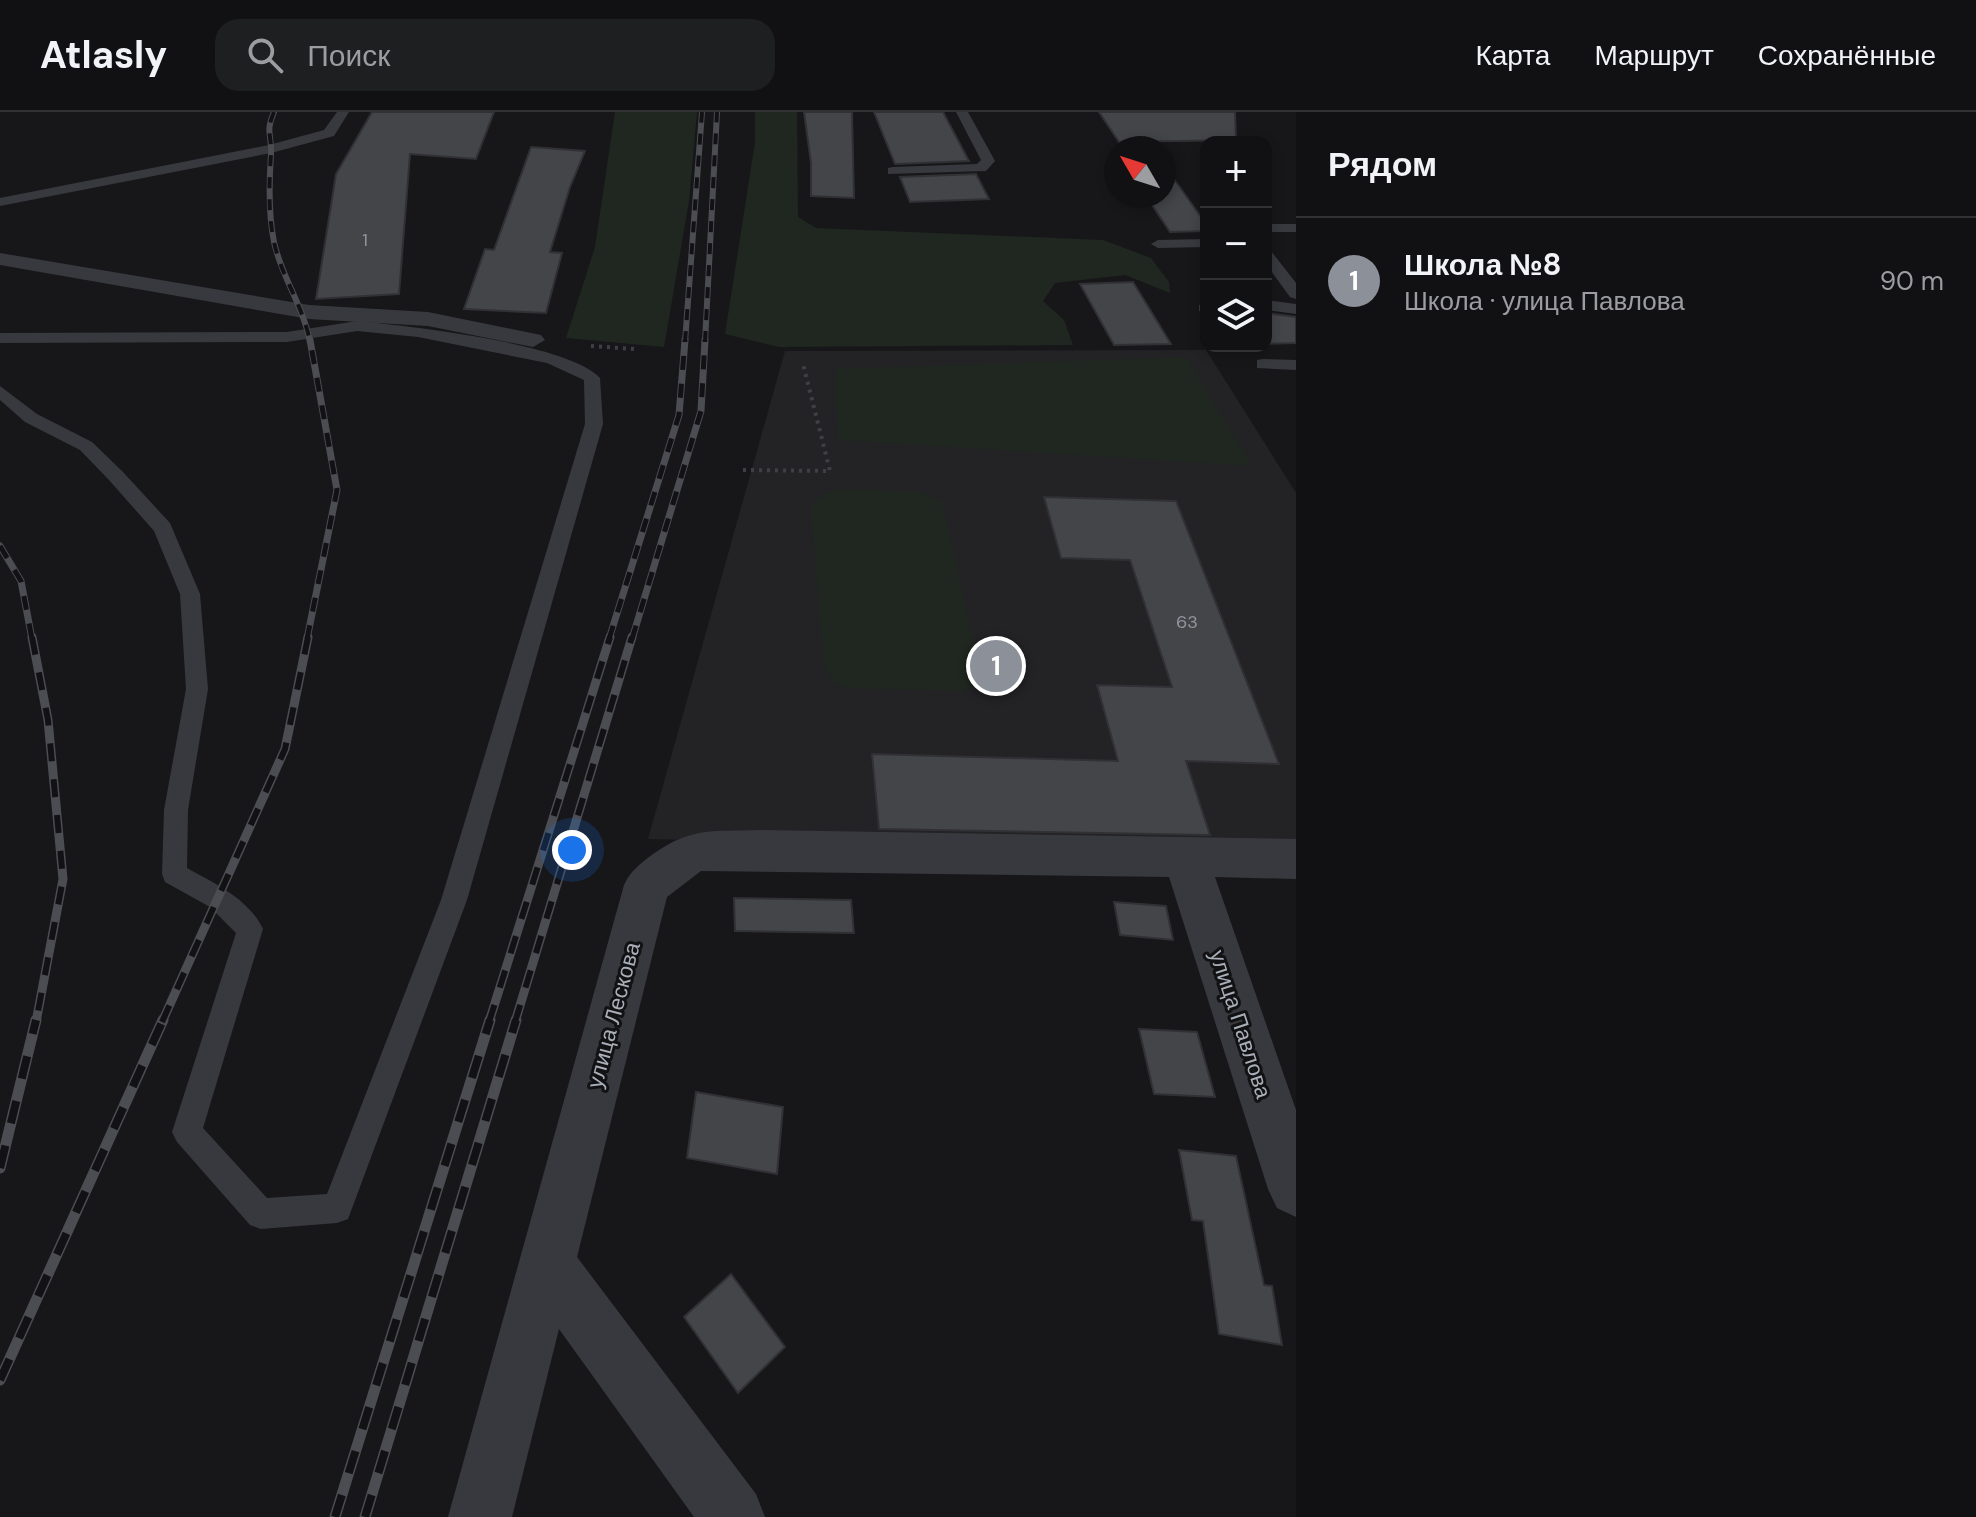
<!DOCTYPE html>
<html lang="ru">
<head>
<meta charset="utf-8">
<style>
	body { margin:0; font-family:"DM Sans",sans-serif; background:#1e1f21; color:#f1f3f6 }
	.controls { position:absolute; right:24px; top:24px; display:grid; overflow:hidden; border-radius:16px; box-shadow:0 4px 12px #0003 }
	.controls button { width:72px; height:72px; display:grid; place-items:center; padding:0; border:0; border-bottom:2px solid #303133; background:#111113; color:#f1f3f6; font:40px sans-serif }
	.compass { position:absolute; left:1104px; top:24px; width:72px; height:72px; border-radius:50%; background:#111113; box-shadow:0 4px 12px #0003; rotate:309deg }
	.you { position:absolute; left:572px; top:738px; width:28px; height:28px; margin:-20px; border:6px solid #fff; border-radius:50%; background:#1a73e8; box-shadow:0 0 0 12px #1a73e833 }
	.badge { display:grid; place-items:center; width:52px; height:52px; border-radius:50%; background:#8c9099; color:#fff; font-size:26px; font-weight:700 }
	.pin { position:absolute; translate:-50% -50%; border:4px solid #fff; box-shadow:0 2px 8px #0006 }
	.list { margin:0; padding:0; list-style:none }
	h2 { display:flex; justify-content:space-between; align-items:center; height:104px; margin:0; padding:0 32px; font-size:34px }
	h2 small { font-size:26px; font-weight:400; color:#9c9da0 }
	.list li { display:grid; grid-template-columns:52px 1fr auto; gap:24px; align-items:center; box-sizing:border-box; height:128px; padding:0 32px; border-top:2px solid #303133 }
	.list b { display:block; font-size:30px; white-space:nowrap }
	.list p { margin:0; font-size:26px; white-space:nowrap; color:#9c9da0 }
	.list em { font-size:26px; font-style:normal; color:#9c9da0 }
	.icon { flex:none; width:44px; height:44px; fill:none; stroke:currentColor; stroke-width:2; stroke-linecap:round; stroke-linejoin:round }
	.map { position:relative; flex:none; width:1296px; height:1405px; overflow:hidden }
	header { display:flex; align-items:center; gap:48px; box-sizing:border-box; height:112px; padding:0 40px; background:#111113; border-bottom:2px solid #303133 }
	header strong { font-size:38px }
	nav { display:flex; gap:44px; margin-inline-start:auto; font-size:28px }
	.search { width:560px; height:72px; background:#1e1f21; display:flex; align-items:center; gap:20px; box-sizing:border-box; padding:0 28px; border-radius:24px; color:#9c9da0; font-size:30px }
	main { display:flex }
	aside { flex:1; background:#111113 }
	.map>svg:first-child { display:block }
	.built { fill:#232326 }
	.green { fill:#1f2720 }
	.building { fill:#434549; stroke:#313135; stroke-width:2 }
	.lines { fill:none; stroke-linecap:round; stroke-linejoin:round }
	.path { stroke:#3e4045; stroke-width:4; stroke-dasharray:3 5; stroke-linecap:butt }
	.service { fill:#38393e; fill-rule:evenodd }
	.pedestrian { fill:#38393e; fill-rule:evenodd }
	.minor { fill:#38393e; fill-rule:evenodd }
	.rail-far3-casing { stroke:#4b4d53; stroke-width:6 }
	.rail-far2-casing { stroke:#4b4d53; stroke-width:7 }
	.rail-far1-casing { stroke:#4b4d53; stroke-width:9 }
	.rail-casing { stroke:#4b4d53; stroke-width:11 }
	.rail-far3 { stroke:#121214; stroke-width:4; stroke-dasharray:11; stroke-linecap:butt }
	.rail-far2 { stroke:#121214; stroke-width:5; stroke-dasharray:14; stroke-linecap:butt }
	.rail-far1 { stroke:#121214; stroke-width:6; stroke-dasharray:18; stroke-linecap:butt }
	.rail { stroke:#121214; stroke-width:8; stroke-dasharray:23; stroke-linecap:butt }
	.labels { text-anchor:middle; stroke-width:6; stroke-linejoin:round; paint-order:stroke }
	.number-label { font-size:18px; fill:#90949d }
	.street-label { font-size:22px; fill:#a9afb9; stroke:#121214 }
</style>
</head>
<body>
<header>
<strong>Atlasly</strong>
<div class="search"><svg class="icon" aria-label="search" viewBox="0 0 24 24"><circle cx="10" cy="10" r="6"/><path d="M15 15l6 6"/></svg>Поиск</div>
<nav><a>Карта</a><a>Маршрут</a><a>Сохранённые</a></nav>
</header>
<main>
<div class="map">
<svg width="1296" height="1405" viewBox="0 0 1296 1405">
	<rect width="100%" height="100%" fill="#171719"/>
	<!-- built -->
	<path class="built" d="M1206,238L1296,381V743L648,727L785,239Z"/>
	<!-- green -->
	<g class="green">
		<path d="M615,0H697L689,89L664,235L566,226L595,135Z"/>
		<path d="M755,0H797L798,105L816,116L1103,128L1151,146L1169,170L1170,181L1125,163L1055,171L1043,189L1064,208L1073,233L779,235L725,222L755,30Z"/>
		<path d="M1186,245L1252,354L838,328L836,257Z"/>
		<path d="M836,377L921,380L942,390L981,564L979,574L961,579L847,576L833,570L824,553L811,398L814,389Z"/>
	</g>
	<!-- building -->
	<g class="building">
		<path d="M372,0H494L476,47L410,42L399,182L316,187L336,62Z"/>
		<path d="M804,0H852L854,86L811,84V51Z"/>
		<path d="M874,0H943L969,49L895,52Z"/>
		<path d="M1099,0H1235L1236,28L1119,30Z"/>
		<path d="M531,35L585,39L570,75L550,140L562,141L546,201L464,197L485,137L494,138Z"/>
		<path d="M1164,53L1206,112V119L1170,120L1146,84H1164Z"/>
		<path d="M976,62L989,87L910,90L900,65Z"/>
		<path d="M1133,170L1171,232L1114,233L1080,172Z"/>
		<path d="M1266,201L1296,205V231L1266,232Z"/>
		<path d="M1044,385L1176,389L1279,652L1186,649L1210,723L879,717L872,642L1118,649L1097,573L1172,575L1130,448L1061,446Z"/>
		<path d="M734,786L851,788L854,821L735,819Z"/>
		<path d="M1114,790L1166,794L1173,828L1120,823Z"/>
		<path d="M1139,917L1197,920L1215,985L1154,982Z"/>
		<path d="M696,980L783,995L777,1062L687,1046Z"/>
		<path d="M1179,1038L1236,1044L1264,1173L1272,1174L1282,1233L1219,1222L1203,1109L1192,1108Z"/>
		<path d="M731,1162L785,1235L738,1281L684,1205Z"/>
	</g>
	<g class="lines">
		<!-- path -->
		<g class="path">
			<path d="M591,234L634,237"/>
			<path d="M743,358L830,359L803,252"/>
		</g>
		<!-- service -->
		<g class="service">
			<path d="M337,0H349L334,24L271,41L0,94V86L269,33L324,18Z"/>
			<path d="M956,0H968L995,49L986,59L888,62V56L893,55L977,52L981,48Z"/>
			<rect x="1266" y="112" width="30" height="8"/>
			<path d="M1206,127V135L1158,136L1151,132L1158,128Z"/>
			<path d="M1266,138L1271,139L1296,171V187L1290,185L1266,152Z"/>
			<path d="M1266,188L1296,192V202L1266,198Z"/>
			<path d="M1206,191V201L1199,199V193Z"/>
			<path d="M357,209C408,214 568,231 600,266L603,312L467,788L348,1107L337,1111L261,1117L250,1113L177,1030L172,1020L236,821L210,795L165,770L162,762L164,698L186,577L180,482L154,419L109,368L80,338L25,310L0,288V274L37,302L92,330L123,360L170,411L200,482L208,577L188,698L187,756C214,771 249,787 263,817L203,1016L267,1086L327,1082L441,788L585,312L584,268L547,251L418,225L357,219L287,230L0,231V221L287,220Z"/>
			<path d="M1263,247L1296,248V258L1257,256V248Z"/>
		</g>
		<!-- pedestrian -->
		<path class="pedestrian" d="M0,141L309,193L428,200L541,223L545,228L533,235L428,214L309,207L0,153Z"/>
		<!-- minor -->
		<path class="minor" d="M760,718L1296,727V767L1215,765L1296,998V1105L1277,1096L1268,1077L1169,765L701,759L667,785L577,1145L756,1382L765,1405H694L559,1217L512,1405H448L624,773C631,758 640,752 653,742C693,714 714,720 760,718Z"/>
		<defs>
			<g id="rail-far3">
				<path d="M274,0C265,21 272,22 271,42C269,71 268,101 274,130C281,164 303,193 310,230"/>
				<path d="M685,230L702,0"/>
				<path d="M705,230L717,0"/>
			</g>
			<g id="rail-far2">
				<path d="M0,434L21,469L32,527"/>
				<path d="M307,527L337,378L310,228"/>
				<path d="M609,527L679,303L685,228"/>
				<path d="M632,527L701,299L705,228"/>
			</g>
			<g id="rail-far1">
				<path d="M32,525L48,608L63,767L36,910"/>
				<path d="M162,910L285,637L308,525"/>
				<path d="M489,910L610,525"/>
				<path d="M515,910L632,525"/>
			</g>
			<g id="rail">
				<path d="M0,1056L36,908"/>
				<path d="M0,1268L163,908"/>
				<path d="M335,1405L490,908"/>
				<path d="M365,1405L516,908"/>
			</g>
		</defs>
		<!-- rail-far3 casing -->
		<use href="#rail-far3" class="rail-far3-casing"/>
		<!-- rail-far2 casing -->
		<use href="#rail-far2" class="rail-far2-casing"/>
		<!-- rail-far1 casing -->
		<use href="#rail-far1" class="rail-far1-casing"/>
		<!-- rail casing -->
		<use href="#rail" class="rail-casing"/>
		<!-- rail-far3 -->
		<use href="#rail-far3" class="rail-far3"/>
		<!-- rail-far2 -->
		<use href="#rail-far2" class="rail-far2"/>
		<!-- rail-far1 -->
		<use href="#rail-far1" class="rail-far1"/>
		<!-- rail -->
		<use href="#rail" class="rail"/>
	</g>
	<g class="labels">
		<!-- number labels -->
		<g class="number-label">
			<text x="365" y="134">1</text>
			<text x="1187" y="516">63</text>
		</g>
		<!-- street labels -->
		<g class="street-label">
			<text transform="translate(613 903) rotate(-75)" y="8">улица Лескова</text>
			<text transform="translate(1241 912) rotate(72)" y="8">улица Павлова</text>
		</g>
	</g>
</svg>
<div class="controls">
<button>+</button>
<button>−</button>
<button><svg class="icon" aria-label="layers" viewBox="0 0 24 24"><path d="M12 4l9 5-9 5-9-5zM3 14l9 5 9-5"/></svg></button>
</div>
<svg class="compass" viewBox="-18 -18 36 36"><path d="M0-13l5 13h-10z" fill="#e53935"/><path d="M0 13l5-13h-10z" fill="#9c9da0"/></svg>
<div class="you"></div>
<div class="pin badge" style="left:996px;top:554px">1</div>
</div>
<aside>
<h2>Рядом<small></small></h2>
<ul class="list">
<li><span class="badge">1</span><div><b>Школа №8</b><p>Школа · улица Павлова</p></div><em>90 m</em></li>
</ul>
</aside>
</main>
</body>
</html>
